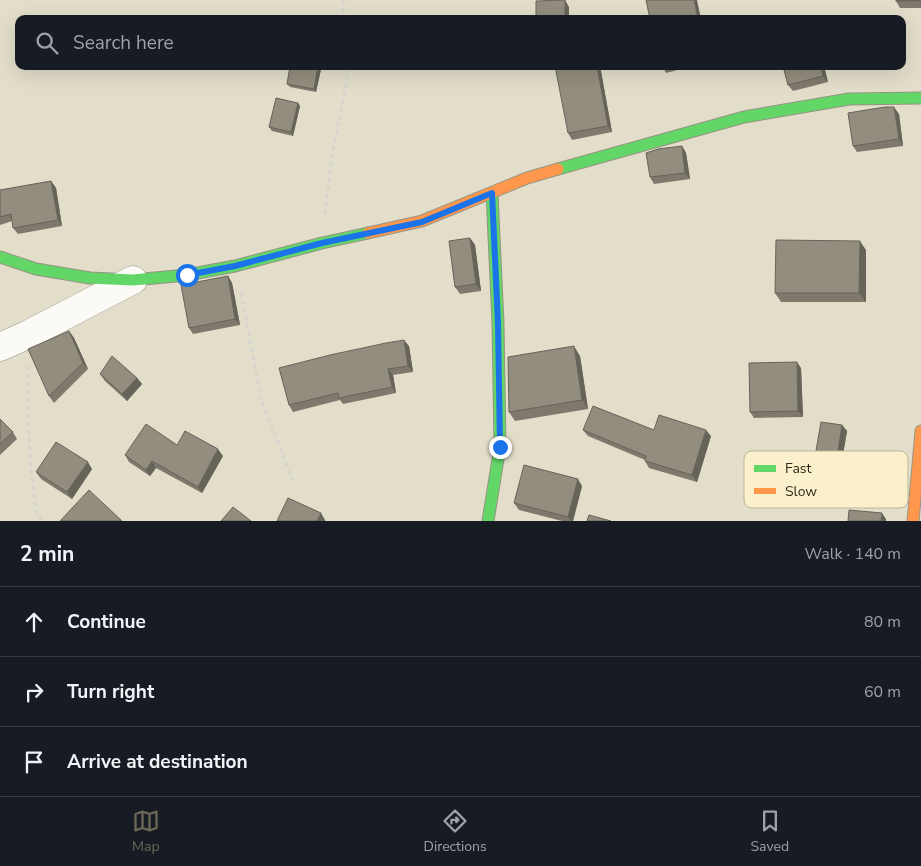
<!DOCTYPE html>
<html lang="en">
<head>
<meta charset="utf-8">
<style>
	body { margin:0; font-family:"Nunito Sans",sans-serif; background:#20242c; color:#f1f3f6 }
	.stop { position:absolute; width:15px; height:15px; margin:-11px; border:4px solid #1a73e8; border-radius:50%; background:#fff }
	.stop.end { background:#1a73e8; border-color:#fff; box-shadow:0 1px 5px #0008 }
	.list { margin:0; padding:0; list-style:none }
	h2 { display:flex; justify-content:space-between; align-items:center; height:65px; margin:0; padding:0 20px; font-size:21px }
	h2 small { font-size:16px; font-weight:400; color:#9ea1a6 }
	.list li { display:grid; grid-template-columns:32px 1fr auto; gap:15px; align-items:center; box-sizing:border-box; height:70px; padding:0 20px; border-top:1px solid #363941 }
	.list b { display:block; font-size:19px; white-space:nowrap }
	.list em { font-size:16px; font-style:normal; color:#9ea1a6 }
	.icon { flex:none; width:28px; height:28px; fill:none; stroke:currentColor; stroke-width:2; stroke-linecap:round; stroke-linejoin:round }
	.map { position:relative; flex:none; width:921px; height:521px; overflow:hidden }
	.search { position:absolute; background:#171b24; box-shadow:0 5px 20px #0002; left:15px; right:15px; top:15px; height:55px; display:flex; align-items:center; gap:12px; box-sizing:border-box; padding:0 18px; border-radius:10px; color:#9ea1a6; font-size:19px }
	.sheet { height:275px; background:#171b24 }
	nav { display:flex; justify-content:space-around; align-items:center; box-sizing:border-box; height:70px; border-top:1px solid #363941; background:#171b24; font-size:14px; color:#9ea1a6 }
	nav a { display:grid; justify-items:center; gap:2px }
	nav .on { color:#6c6858 }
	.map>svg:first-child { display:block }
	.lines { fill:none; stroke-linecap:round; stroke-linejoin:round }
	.street-casing { stroke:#979484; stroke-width:29 }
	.fast-casing { stroke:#979484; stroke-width:13 }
	.slow-casing { stroke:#979484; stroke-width:13 }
	.path { stroke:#d6d5cf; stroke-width:3; stroke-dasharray:4 4; stroke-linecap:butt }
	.street { stroke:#fbfaf7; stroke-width:28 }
	.fast { stroke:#63d668; stroke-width:11 }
	.slow { stroke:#ff974d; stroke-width:11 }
	.wall { fill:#7e796c }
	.shaded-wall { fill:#666358 }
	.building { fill:#928d7e; stroke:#666358 }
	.route { stroke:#1a73e8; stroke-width:6 }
	.key { fill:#faf1cc; stroke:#bcb597; stroke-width:1 }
	.key-label { font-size:14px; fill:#2c281a }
</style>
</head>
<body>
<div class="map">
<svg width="921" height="521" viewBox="0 0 921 521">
	<rect width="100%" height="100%" fill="#e2deca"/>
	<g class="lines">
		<defs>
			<path id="street" d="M0,347L27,335L133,280"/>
			<g id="fast">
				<path d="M558,169L744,117L849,99L921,98"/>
				<path d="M0,257L36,269L90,278L133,280L187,275L235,266L322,243L368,233"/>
				<path d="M488,521L500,447L498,323L492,193"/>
			</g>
			<g id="slow">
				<path d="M368,233L422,221L527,178L558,169"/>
				<path d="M913,521L921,431"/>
			</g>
		</defs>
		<!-- street casing -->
		<use href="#street" class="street-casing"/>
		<!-- fast casing -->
		<use href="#fast" class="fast-casing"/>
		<!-- slow casing -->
		<use href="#slow" class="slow-casing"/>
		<!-- path -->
		<g class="path">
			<path d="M343,0L344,19"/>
			<path d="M325,214L332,156L347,80L346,66"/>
			<path d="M241,293L261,399L294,484"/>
			<path d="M27,366L30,461L36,512L42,521"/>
		</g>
		<!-- street -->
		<use href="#street" class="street"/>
		<!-- fast -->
		<use href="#fast" class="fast"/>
		<!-- slow -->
		<use href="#slow" class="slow"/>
	</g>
	<!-- wall -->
	<g class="wall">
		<path d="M921,0V8H900L896,1Z"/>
		<path d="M600,66L612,132L572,140L568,133Z"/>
		<path d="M662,66H693L666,73Z"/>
		<path d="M783,66H824L828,82L793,91L788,85Z"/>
		<path d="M321,69L316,92L290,87L287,84Z"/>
		<path d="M298,103L300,106L293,136L272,131L269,127Z"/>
		<path d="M899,114L903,146L857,152L853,146Z"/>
		<path d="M682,146L686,153L690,179L654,184L650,177Z"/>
		<path d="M51,181L56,188L62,226L18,234L13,228L12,221L0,225V190Z"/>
		<path d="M470,238L475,245L481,291L460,294L455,287Z"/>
		<path d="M866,250V302H781L775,293Z"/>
		<path d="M228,276L232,283L240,325L193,334L189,328Z"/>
		<path d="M69,331L74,338L88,369L54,403L49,396Z"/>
		<path d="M409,346L413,372L393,375L396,393L343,404L340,400L293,412L289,405Z"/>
		<path d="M580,356L588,409L515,421L509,412Z"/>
		<path d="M801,368L803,417L754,418L750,412Z"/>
		<path d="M100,374L137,378L142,384L127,401L105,381Z"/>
		<path d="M0,419L13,432L17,439L0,455Z"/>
		<path d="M842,425L847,431L839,478L818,475L813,468Z"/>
		<path d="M583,430H654L711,436L697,482L649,468L645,461V460L588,436Z"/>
		<path d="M177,445L223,456L202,493L156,468L150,476L129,462L125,455Z"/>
		<path d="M92,469L72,499L41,479L36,472Z"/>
		<path d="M582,486L573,521H562L519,510L514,503Z"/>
	</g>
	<!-- shaded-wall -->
	<g class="shaded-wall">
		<path d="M565,0L569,7V19H565Z"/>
		<path d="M694,0H697L701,19H698Z"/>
		<path d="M318,66L321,69L316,92L314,89Z"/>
		<path d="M597,66H600L612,132L608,126Z"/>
		<path d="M821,66H824L828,82L823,76Z"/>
		<path d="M298,103L300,106L293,136L291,132Z"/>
		<path d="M894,107L899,114L903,146L899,139Z"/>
		<path d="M682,146L686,153L690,179L685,173Z"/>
		<path d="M51,181L56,188L62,226L58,220Z"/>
		<path d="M470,238L475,245L481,291L476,284Z"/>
		<path d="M860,241L866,250V302L859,293Z"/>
		<path d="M228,276L232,283L240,325L235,319Z"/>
		<path d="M69,331L74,338L88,369L83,363Z"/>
		<path d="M404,340L409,346L413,372L408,366Z"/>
		<path d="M574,346L580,356L588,409L582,400Z"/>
		<path d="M797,362L801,368L803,417L798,411Z"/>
		<path d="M388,369L393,375L396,393L392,387Z"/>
		<path d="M137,378L142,384L127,401L122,394Z"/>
		<path d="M842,425L847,431L839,478L835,471Z"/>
		<path d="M706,430L711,436L697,482L692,475Z"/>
		<path d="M218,449L223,456L202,493L198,487Z"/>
		<path d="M152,461L156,468L150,476L146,470Z"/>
		<path d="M88,462L92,469L72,499L67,492Z"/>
		<path d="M578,479L582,486L573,521H571L568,517Z"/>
		<path d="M321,513L325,520V521H317Z"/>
		<path d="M882,513L886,519V521H881Z"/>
	</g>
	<!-- building -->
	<g class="building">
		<path d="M565,0V19H536V1Z"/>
		<path d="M646,0H694L698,19H650Z"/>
		<rect x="896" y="0" width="25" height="1"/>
		<path d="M290,66H318L314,89L287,84Z"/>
		<path d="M555,66H597L608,126L568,133Z"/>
		<path d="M783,66H821L823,76L788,85Z"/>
		<path d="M276,98L298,103L291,132L269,127Z"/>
		<path d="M885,107H894L899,139L853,146L848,113Z"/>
		<path d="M682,146L685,173L650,177L646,153L658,149Z"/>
		<path d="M51,181L58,220L13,228L11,214L0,217V190Z"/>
		<path d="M470,238L476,284L455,287L449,241Z"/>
		<path d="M776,240L860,241L859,293H775Z"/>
		<path d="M228,276L235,319L189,328L181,285Z"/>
		<path d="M69,331L83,363L49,396L28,349Z"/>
		<path d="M404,340L408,366L388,369L392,387L339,398L338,393L289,405L279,368L330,355L386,343Z"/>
		<path d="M574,346L582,400L509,412L508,357Z"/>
		<path d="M112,356L137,378L122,394L100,374Z"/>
		<path d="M797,362L798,411L750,412L749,363Z"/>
		<path d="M593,406L654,430L659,415L706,430L692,475L645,461L646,456L583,430Z"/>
		<path d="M0,419L13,432L0,444Z"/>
		<path d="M821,422L842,425L835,471L813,468Z"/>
		<path d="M146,424L177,445L185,431L218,449L198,487L152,461L146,470L125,455Z"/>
		<path d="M56,442L88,462L67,492L36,472Z"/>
		<path d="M524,465L578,479L568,517L514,503Z"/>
		<path d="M89,490L122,521H60Z"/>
		<path d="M288,498L321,513L317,521H277Z"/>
		<path d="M233,507L251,521H221Z"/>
		<path d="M849,510L882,513L881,521H848Z"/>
		<path d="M589,515L611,521H587Z"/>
	</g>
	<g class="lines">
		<!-- route -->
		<path class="route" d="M187,275L235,266L322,243L422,222L492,193L498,323L500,447"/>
	</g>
	<!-- legend -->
	<rect x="744" y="451" width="164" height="57" rx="8" class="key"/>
	<rect x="754" y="465" width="22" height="7" fill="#63d668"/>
	<rect x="754" y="488" width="22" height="6" fill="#ff974d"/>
	<g class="key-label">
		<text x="785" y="473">Fast</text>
		<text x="785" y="496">Slow</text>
	</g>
</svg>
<div class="stop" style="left:187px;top:275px"></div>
<div class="stop end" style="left:500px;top:447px"></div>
<div class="search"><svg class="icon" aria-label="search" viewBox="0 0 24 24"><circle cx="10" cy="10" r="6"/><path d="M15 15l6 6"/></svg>Search here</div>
</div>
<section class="sheet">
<h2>2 min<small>Walk · 140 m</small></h2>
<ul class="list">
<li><svg class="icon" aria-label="ahead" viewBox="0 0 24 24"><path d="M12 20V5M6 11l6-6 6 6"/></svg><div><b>Continue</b></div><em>80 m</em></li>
<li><svg class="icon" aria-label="right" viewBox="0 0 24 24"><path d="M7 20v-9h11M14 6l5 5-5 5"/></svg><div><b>Turn right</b></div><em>60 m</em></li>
<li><svg class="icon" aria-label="arrive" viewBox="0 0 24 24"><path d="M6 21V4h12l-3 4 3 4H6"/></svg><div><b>Arrive at destination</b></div></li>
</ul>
</section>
<nav>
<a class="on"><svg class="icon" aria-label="map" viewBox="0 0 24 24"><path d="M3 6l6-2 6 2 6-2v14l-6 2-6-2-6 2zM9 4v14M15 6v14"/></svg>Map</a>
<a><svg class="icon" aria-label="directions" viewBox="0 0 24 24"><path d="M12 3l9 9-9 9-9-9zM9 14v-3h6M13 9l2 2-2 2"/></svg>Directions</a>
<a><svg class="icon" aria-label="saved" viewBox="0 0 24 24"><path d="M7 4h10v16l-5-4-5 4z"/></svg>Saved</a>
</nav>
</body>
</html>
